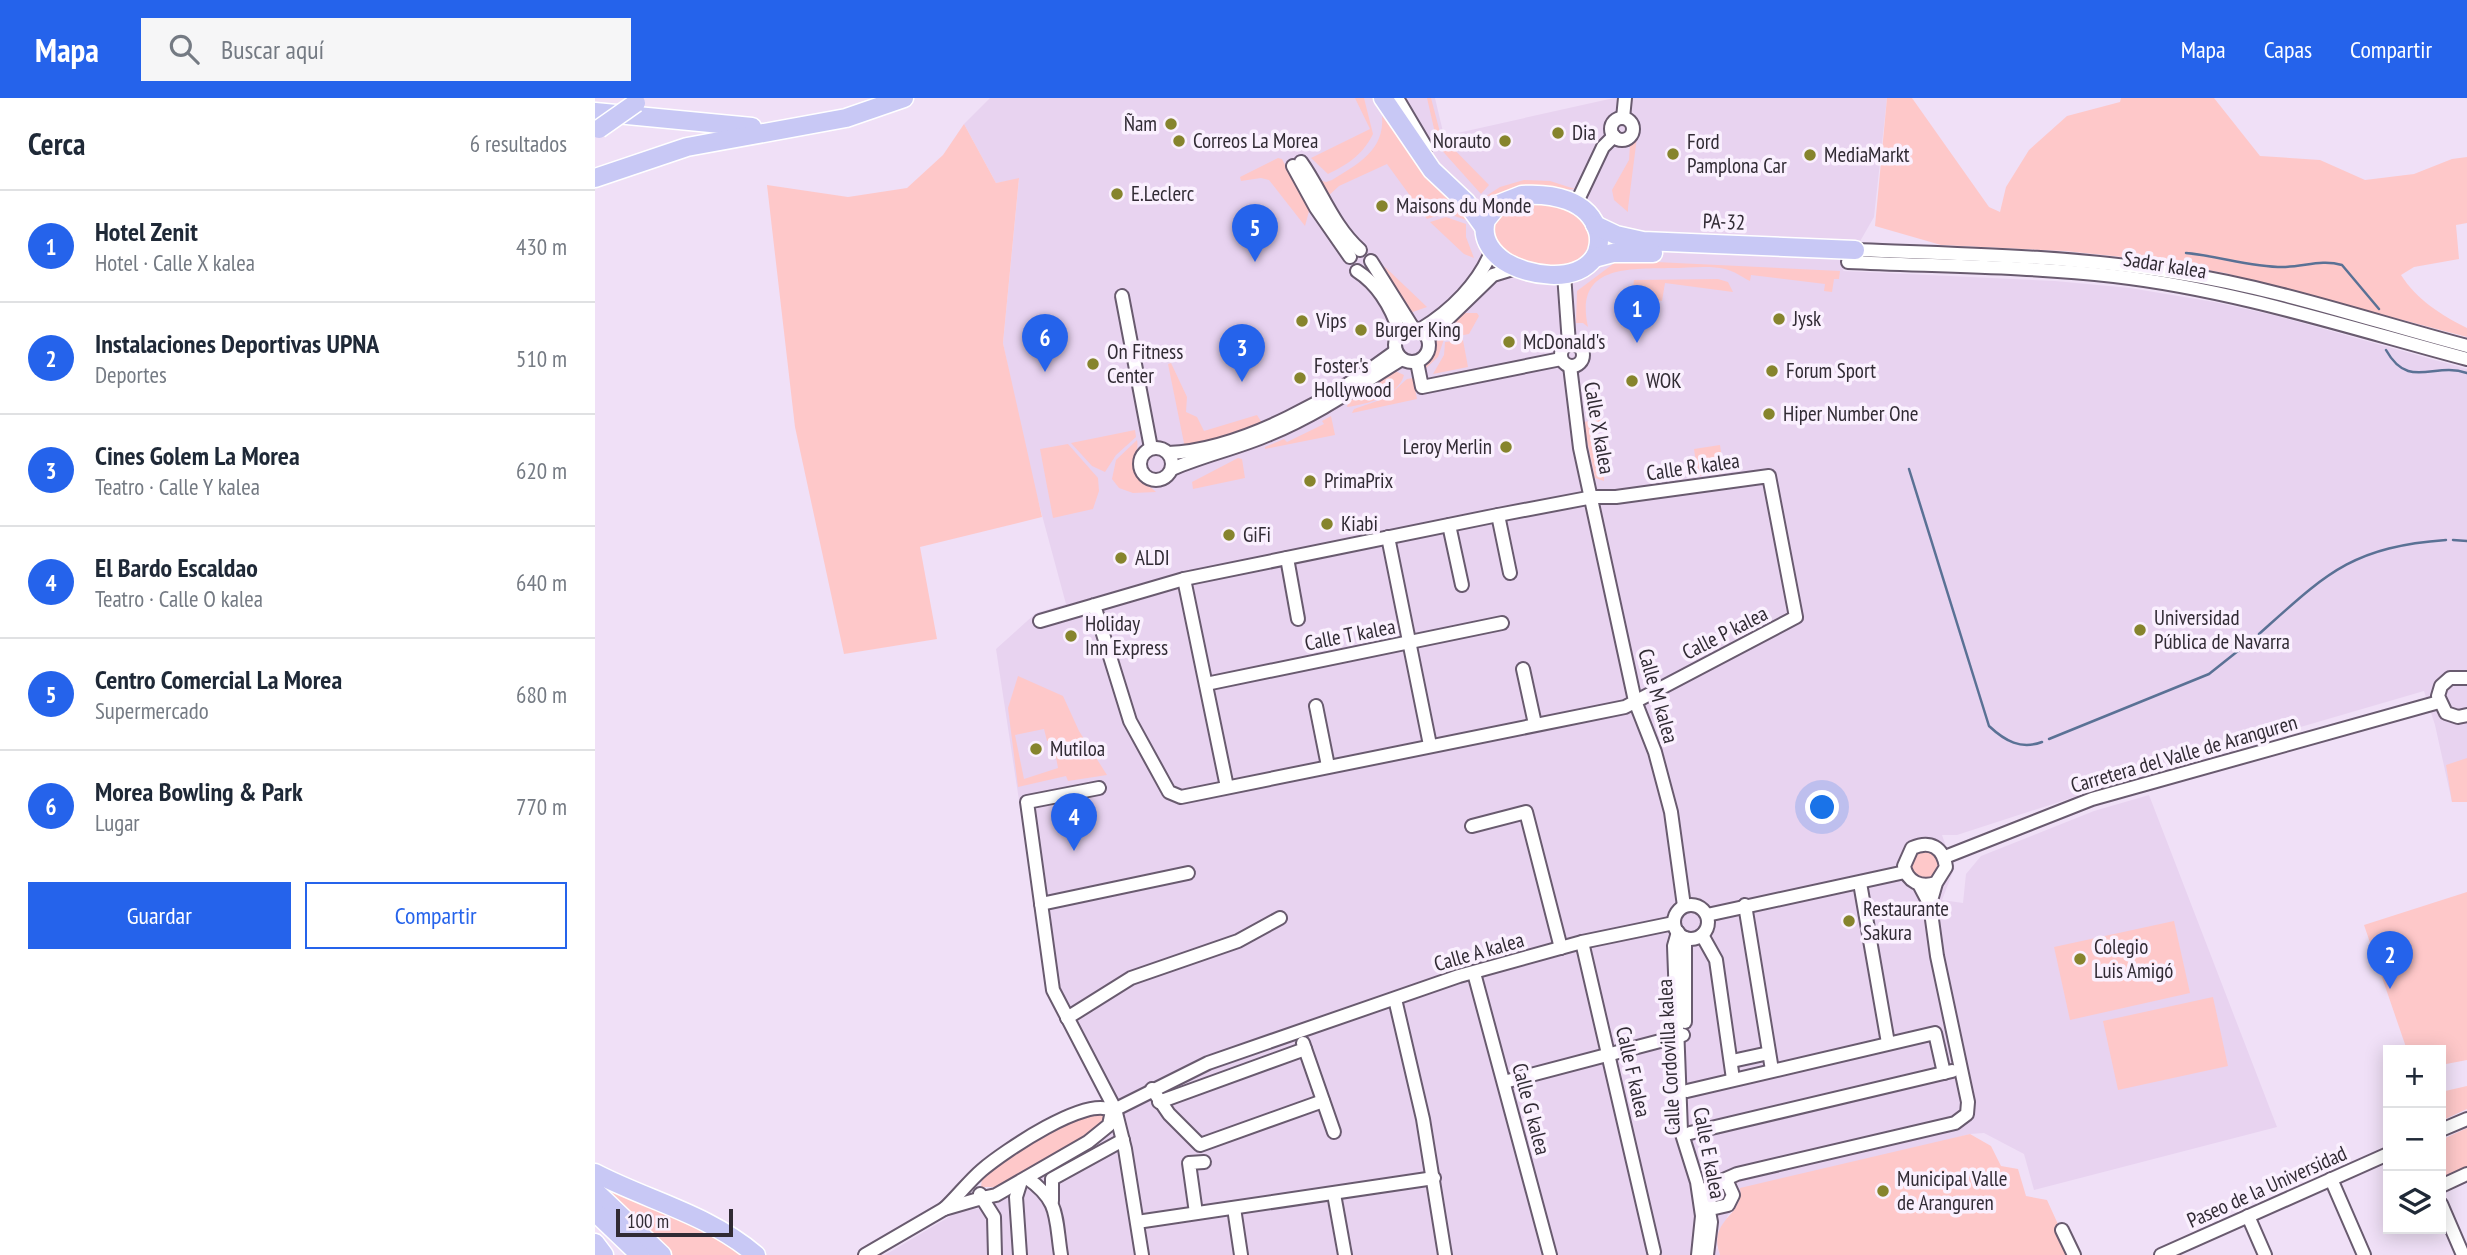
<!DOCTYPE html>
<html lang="es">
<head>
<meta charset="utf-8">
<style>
	body { margin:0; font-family:"PT Sans Narrow",sans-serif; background:#f6f6f7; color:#1f2937 }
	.controls { position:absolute; right:21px; bottom:21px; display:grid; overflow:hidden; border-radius:0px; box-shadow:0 4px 18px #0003 }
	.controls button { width:63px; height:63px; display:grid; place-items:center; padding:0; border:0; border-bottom:2px solid #e0e1e3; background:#fff; color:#1f2937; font:35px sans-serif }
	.scale { position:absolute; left:21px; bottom:18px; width:117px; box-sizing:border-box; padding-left:7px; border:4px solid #312b34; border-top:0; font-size:19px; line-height:24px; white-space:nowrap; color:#312b34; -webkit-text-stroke:5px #faf0fe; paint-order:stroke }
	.you { position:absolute; left:1228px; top:710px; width:24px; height:24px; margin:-18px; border:5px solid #fff; border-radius:50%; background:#1a73e8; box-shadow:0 0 0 10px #1a73e833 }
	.badge { display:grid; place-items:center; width:46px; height:46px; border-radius:50%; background:#2563eb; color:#fff; font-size:23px; font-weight:700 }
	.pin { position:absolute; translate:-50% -58px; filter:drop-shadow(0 2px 4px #0008) }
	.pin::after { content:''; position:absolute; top:37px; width:24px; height:21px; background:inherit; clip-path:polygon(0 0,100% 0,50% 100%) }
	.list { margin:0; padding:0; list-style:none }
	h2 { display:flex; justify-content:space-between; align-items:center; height:91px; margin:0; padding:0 28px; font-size:30px }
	h2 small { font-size:23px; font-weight:400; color:#747a83 }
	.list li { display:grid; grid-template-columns:46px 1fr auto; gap:21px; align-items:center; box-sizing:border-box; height:112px; padding:0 28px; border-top:2px solid #e0e1e3 }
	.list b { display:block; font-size:26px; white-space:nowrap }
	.list p { margin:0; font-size:23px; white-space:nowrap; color:#747a83 }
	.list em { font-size:23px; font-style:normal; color:#747a83 }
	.actions { display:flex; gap:14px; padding:21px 28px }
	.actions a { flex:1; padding:16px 0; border:2px solid #2563eb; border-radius:0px; text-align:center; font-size:24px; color:#2563eb }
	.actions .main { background:#2563eb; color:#fff }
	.icon { flex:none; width:38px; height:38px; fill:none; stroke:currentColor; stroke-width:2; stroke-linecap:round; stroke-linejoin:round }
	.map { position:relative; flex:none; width:1872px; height:1157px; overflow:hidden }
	header { display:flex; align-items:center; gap:42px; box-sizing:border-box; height:98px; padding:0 35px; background:#2563eb; color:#fff }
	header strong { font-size:33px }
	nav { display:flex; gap:38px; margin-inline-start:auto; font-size:24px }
	.search { width:490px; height:63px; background:#f6f6f7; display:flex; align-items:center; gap:18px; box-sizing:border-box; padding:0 24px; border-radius:0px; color:#747a83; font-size:26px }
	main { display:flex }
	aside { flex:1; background:#fff }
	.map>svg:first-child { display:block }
	.built { fill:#e8d3f0 }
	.green { fill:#fec8c9; fill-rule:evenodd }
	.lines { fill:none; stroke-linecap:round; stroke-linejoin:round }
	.stream { stroke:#5a7195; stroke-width:2.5 }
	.minor-casing { stroke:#695b6f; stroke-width:16 }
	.highway-casing { stroke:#fff; stroke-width:21 }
	.minor { stroke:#fff; stroke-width:12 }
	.highway { stroke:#c8c8f5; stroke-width:18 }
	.highway-bridge-casing { stroke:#fff; stroke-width:21; stroke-linecap:butt }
	.highway-bridge { stroke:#c8c8f5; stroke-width:18 }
	.poi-dot { fill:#86842d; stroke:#faf0fe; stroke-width:2.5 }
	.labels { text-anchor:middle; stroke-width:7; stroke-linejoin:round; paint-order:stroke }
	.poi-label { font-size:21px; fill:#312b34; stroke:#faf0fe; text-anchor:start }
	.street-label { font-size:21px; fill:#312b34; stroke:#faf0fe }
</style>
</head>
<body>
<header>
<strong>Mapa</strong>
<div class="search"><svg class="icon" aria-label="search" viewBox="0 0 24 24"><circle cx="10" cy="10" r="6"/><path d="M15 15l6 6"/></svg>Buscar aquí</div>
<nav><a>Mapa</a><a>Capas</a><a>Compartir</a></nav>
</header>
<main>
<aside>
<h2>Cerca<small>6 resultados</small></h2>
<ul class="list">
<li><span class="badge">1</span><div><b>Hotel Zenit</b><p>Hotel · Calle X kalea</p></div><em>430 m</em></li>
<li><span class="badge">2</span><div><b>Instalaciones Deportivas UPNA</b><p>Deportes</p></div><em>510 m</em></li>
<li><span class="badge">3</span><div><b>Cines Golem La Morea</b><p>Teatro · Calle Y kalea</p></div><em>620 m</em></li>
<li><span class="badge">4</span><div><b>El Bardo Escaldao</b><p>Teatro · Calle O kalea</p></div><em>640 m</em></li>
<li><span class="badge">5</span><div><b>Centro Comercial La Morea</b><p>Supermercado</p></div><em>680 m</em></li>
<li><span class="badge">6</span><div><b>Morea Bowling &amp; Park</b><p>Lugar</p></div><em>770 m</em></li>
</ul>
<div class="actions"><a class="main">Guardar</a><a>Compartir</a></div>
</aside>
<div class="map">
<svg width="1872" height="1157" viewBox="0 0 1872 1157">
	<rect width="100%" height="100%" fill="#f0e0f7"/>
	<!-- built -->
	<path class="built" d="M395,0H840L849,38L1019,0H1292L1279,119L1248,173L1460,183L1535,190L1619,204L1682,218L1872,271V704H1857L1840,627L1829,593L1606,658L1362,737H1347L1359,771L1347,802L1368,805L1371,776L1386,758L1499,713L1554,697L1682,1029L1439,1092L1429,1056L1389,1035L1375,1036L1146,1097L1144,1107L1133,1117L1122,1149L1125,1157H290L364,1113L387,1110L513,1037L527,1019L521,1001L501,990L453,893L401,551L441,515L471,506L431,358L408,245L424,81L401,85L369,26Z"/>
	<!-- green -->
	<g class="green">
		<path d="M760,0H769L778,36C768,56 754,66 733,76L716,60L775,31Z"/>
		<path d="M832,0H836L846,38L894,87L886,96L843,48Z"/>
		<path d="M1292,0H1317L1394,109L1405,114L1411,89L1434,52L1472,18L1525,4L1526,0H1619L1665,58L1725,62L1770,82L1819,76L1857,61L1872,59V125L1861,127L1864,161L1819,169L1806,177C1822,202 1846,217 1872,230V239L1630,175L1556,162L1470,153L1346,147L1280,128Z"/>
		<path d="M787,18L814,54L873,115L871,122L851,115L832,121L792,66L744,88L731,100L719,81L731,84L737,82C763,66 790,52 787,18Z"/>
		<path d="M369,26L401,85L424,80L408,245L447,419L325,449L342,541L249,556L200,329L172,87L253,99L312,90L348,57Z"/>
		<path d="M1042,39L1033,110V114L1019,102L1017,92L1034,62L1035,47Z"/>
		<path d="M683,60L687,61L714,113L710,128L674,82L666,80L646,83L645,79Z"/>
		<path d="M929,82L955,83L980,91L891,98L905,89Z"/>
		<path d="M931,102C959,106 982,110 996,136C992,188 903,176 898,132C897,126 896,121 901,117C908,110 922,106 931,102Z"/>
		<path d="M851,119L871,126V139L879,160L869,156L835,124Z"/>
		<path d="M1022,163H1040L1245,173L1244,181H1239L1237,194L1229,193L1230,186L1156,177L1155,183C1147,179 1139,173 1130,171C1114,167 1093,170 1076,170C1033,171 979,167 993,229L988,225H981L982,193Z"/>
		<path d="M790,169L832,209L815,215L786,176Z"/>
		<path d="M1123,181L1133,184L1138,194L1070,185L1067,203L1037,199L1039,182Z"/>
		<path d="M866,215H882L884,218L874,236L849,241L843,259L829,272L842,240Z"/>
		<path d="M868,242L873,269L838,276L849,257L850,244Z"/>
		<path d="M576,265L592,299L591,314L602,319L609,333L662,317L667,325L590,350L573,266Z"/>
		<path d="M798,272L809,277C803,299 772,306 752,309C755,292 784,281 798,272Z"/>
		<path d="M818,280L822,301L757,315L759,311L791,300L812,281Z"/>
		<path d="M736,318L740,337L670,351V349L689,341L692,344L729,326L727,323Z"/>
		<path d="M1011,321L1013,331L1000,333L1005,364H1009V383L1000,380L988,324Z"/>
		<path d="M540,332L541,339L521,357L510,374L497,368L476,345Z"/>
		<path d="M542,342C545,356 533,366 543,380C548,387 556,388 561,394L538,395L524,390L517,381L521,362Z"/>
		<path d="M473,346L503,380L504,393L498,411L458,420L445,351Z"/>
		<path d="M1125,347L1129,375L1103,378L1099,351Z"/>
		<path d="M643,360L647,361L650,380L598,391L597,384Z"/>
		<path d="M423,578L468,598L484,633L512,677L473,683L471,678L423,689L413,610ZM449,631L452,643H458L463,670L429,681L420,637Z"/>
		<path d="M1872,660V704H1857L1851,667Z"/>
		<path d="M1333,751L1344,759L1345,773L1331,784L1316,776L1314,762L1320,755Z"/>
		<path d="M1872,794V962L1846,967V952H1812L1769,827Z"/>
		<path d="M1579,823L1595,895L1475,922L1459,849Z"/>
		<path d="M1618,899L1633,968L1523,992L1508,923Z"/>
		<path d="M1872,988V1011L1846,1023V994Z"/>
		<path d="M501,1013L509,1017V1020L498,1034L407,1089H386L387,1080C414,1054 465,1022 501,1013Z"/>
		<path d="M1872,1030V1069L1846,1081V1042Z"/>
		<path d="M1375,1036L1396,1048L1406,1068L1423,1071L1431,1098L1452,1102L1477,1157H1125C1112,1121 1149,1119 1145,1090Z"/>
		<path d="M0,1082L120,1135L151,1157H77Z"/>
	</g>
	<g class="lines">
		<!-- stream -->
		<g class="stream">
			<path d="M1591,155C1624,158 1655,169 1688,169C1709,169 1726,161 1747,167L1784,211"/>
			<path d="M1791,252C1814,293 1839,263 1872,275"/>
			<path d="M1314,371L1394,628C1410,643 1426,652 1447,644"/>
			<path d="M1858,442L1872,443"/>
			<path d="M1664,536C1731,476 1756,449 1851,442"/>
			<path d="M1454,641L1614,576L1658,541"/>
		</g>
		<defs>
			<g id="minor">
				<path d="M802,0L831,49"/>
				<path d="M1028,20L1030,0"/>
				<circle cx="1027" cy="31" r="11"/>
				<path d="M706,64C726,92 738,128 765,152"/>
				<path d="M698,68L721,110L755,159"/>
				<path d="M981,106L1008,49L1019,38"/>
				<path d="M1260,152C1367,156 1477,158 1583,175C1681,190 1777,223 1872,248"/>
				<path d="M776,163L818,230"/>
				<path d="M1253,164C1341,168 1431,168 1519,178C1640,192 1755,230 1872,261"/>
				<path d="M762,173C784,187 797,211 805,235"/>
				<path d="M969,176L974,246"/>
				<path d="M527,198L556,350"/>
				<circle cx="817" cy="247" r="17"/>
				<path d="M826,231C856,213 884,185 897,152"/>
				<path d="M833,240L898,177L921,170"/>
				<circle cx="977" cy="257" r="11"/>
				<path d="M822,264L827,289L966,261"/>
				<path d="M975,268L985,350L1040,603L1060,654L1076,714L1089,808"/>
				<circle cx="561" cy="366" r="16"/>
				<path d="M573,355C649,352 741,298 801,253"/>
				<path d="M577,371C609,357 643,350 675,336C723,316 763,288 807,261"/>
				<path d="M903,417L915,475"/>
				<path d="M854,427L867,487"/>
				<path d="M793,439L835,647"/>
				<path d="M692,460L703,521"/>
				<path d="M589,481L632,689"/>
				<path d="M445,523L589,481L903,417L998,399H1021L1174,378L1201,519L1030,609L586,699L574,694L535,623L499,507"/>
				<path d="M928,571L940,626"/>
				<path d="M1872,580H1855L1846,588L1843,598L1851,615L1863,619L1872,617"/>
				<path d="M611,586L907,525"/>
				<path d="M721,608L733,668"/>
				<path d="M504,690L432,704L458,892L520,1011L530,1051L547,1157"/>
				<path d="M877,728L931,714L966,850"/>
				<path d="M1350,759L1497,701L1844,604"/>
				<path d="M1265,785L1293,945"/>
				<path d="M446,806L593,775"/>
				<path d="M1335,806L1341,785L1351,769C1348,749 1335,742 1317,750L1309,768C1312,784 1326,790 1341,785"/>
				<circle cx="1096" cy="824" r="17"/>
				<path d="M1150,807L1177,972"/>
				<path d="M1112,817L1310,774"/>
				<path d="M1083,834L1079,848L1086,1033L1102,1084L1107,1118L1103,1157"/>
				<path d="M1107,837L1121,862L1138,981"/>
				<path d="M1090,840V924"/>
				<path d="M987,844L1059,1154"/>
				<path d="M879,875L955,1157"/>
				<path d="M800,901L828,1021L850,1157"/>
				<path d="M472,920L536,880L643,843L685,820"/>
				<path d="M708,945L739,1034"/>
				<path d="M1137,963L1174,955"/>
				<path d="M909,984L1088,937"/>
				<path d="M557,991L574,1016L605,1047L728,1003"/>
				<path d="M1092,993L1340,935L1349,975"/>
				<path d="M564,1004L710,951"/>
				<path d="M517,1013L613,965L864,878L987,844L1079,825"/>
				<path d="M1846,1032L1872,1021"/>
				<path d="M1095,1035L1357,973"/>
				<path d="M432,1080C465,1103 460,1119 466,1157"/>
				<path d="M1736,1081L1769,1157"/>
				<path d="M1126,1083L1142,1076L1360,1025L1372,1016L1373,1004L1342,858L1335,807L1325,788"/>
				<path d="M1846,1088L1872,1076"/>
				<path d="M385,1096L387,1100L401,1097L493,1044L514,1027L517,1013"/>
				<path d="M739,1096L750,1157"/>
				<path d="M457,1103V1081L528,1042"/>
				<path d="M1846,1106L1868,1157"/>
				<path d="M639,1110L646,1157"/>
				<path d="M349,1111C362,1099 374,1083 387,1072C408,1054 493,996 517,1013"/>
				<path d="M601,1115L594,1065L609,1064"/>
				<path d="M1653,1118L1670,1157"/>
				<path d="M542,1124L839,1080"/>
				<path d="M1467,1132L1479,1157"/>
				<path d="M270,1157L349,1111L387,1100L399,1119L400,1157"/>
				<path d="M425,1157L421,1099L426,1083"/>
				<path d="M1112,1157L1116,1124L1110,1092L1120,1083L1133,1086L1138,1097L1133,1107L1120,1110L1113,1106"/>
				<path d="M1566,1157L1793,1056"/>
			</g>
			<g id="highway">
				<path d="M788,0L837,72L871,104L889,129"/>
				<path d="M0,14L157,29"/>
				<path d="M0,80L92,49L251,20L309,0"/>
				<path d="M927,97C956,95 994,101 1003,134C1005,141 1004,153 999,160C980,186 932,178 909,163C895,153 886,139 891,122L904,106Z"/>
				<path d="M1000,127L1021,137L1048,143L1260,152"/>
				<path d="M999,160L1018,155H1058"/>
				<path d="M0,1075C54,1103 113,1116 161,1157"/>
				<path d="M0,1093L67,1157"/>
				<path d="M0,1114L45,1157"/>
				<path d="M0,1145L9,1157"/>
			</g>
		</defs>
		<!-- minor casing -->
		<use href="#minor" class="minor-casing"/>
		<!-- highway casing -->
		<use href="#highway" class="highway-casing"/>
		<!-- minor -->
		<use href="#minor" class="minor"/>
		<!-- highway -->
		<use href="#highway" class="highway"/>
		<defs>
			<path id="highway-bridge" d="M4,31L41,5"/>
		</defs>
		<!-- highway-bridge casing -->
		<use href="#highway-bridge" class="highway-bridge-casing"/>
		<!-- highway-bridge -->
		<use href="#highway-bridge" class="highway-bridge"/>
	</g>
	<!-- markers -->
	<g class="poi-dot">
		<circle cx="576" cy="26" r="7"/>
		<circle cx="963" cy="35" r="7"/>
		<circle cx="584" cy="43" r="7"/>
		<circle cx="910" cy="43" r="7"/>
		<circle cx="1078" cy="56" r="7"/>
		<circle cx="1215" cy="57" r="7"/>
		<circle cx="522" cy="96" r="7"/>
		<circle cx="787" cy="108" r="7"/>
		<circle cx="1184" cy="221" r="7"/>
		<circle cx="707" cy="223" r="7"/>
		<circle cx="766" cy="232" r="7"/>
		<circle cx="914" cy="244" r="7"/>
		<circle cx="498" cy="266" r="7"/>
		<circle cx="1177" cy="273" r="7"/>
		<circle cx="705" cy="280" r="7"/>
		<circle cx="1037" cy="283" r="7"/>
		<circle cx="1174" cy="316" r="7"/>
		<circle cx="911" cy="349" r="7"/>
		<circle cx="715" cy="383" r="7"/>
		<circle cx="732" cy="426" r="7"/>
		<circle cx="634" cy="437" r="7"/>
		<circle cx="526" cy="460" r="7"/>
		<circle cx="1545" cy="532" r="7"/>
		<circle cx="476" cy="538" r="7"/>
		<circle cx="441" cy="651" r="7"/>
		<circle cx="1254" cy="823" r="7"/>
		<circle cx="1485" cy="861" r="7"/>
		<circle cx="1288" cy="1093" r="7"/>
	</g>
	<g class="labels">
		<!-- poi labels -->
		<g class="poi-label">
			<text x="562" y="33" text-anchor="end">Ñam</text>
			<text x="977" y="42">Dia</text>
			<text x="598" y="50">Correos La Morea</text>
			<text x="896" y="50" text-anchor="end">Norauto</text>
			<text x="1092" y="51">Ford<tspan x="1092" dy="24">Pamplona Car</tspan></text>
			<text x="1229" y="64">MediaMarkt</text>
			<text x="536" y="103">E.Leclerc</text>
			<text x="801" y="115">Maisons du Monde</text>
			<text x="1198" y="228">Jysk</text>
			<text x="721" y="230">Vips</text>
			<text x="780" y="239">Burger King</text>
			<text x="928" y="251">McDonald's</text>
			<text x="512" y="261">On Fitness<tspan x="512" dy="24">Center</tspan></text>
			<text x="719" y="275">Foster's<tspan x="719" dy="24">Hollywood</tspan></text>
			<text x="1191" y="280">Forum Sport</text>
			<text x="1051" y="290">WOK</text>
			<text x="1188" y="323">Hiper Number One</text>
			<text x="897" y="356" text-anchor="end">Leroy Merlin</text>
			<text x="729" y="390">PrimaPrix</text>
			<text x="746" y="433">Kiabi</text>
			<text x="648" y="444">GiFi</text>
			<text x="540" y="467">ALDI</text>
			<text x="1559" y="527">Universidad<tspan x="1559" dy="24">Pública de Navarra</tspan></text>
			<text x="490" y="533">Holiday<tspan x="490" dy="24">Inn Express</tspan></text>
			<text x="455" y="658">Mutiloa</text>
			<text x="1268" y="818">Restaurante<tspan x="1268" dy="24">Sakura</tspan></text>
			<text x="1499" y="856">Colegio<tspan x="1499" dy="24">Luis Amigó</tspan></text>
			<text x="1302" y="1088">Municipal Valle<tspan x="1302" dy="24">de Aranguren</tspan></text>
		</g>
		<!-- street labels -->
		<g class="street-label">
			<text transform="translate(1129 124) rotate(2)" y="7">PA-32</text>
			<text transform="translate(1570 167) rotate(9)" y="7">Sadar kalea</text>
			<text transform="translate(1004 330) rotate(80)" y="7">Calle X kalea</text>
			<text transform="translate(1098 369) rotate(-8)" y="7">Calle R kalea</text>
			<text transform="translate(1130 535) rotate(-27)" y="7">Calle P kalea</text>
			<text transform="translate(755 537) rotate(-11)" y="7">Calle T kalea</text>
			<text transform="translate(1063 598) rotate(74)" y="7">Calle M kalea</text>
			<text transform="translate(1589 656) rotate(-16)" y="7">Carretera del Valle de Aranguren</text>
			<text transform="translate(884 854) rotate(-16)" y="7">Calle A kalea</text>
			<text transform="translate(1074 959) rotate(-93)" y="7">Calle Cordovilla kalea</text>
			<text transform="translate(1038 974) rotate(77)" y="7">Calle F kalea</text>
			<text transform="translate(936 1011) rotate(75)" y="7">Calle G kalea</text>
			<text transform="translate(1114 1055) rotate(79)" y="7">Calle E kalea</text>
			<text transform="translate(1672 1089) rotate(-24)" y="7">Paseo de la Universidad</text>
		</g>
	</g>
</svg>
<div class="controls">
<button>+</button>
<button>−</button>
<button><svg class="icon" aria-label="layers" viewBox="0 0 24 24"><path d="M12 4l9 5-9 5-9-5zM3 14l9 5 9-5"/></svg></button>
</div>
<div class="scale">100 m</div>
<div class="you"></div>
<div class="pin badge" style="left:1042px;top:245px">1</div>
<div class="pin badge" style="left:1795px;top:891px">2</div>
<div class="pin badge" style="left:647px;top:284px">3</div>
<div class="pin badge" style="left:479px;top:753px">4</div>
<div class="pin badge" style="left:660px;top:164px">5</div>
<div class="pin badge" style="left:450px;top:274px">6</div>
</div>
</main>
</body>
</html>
